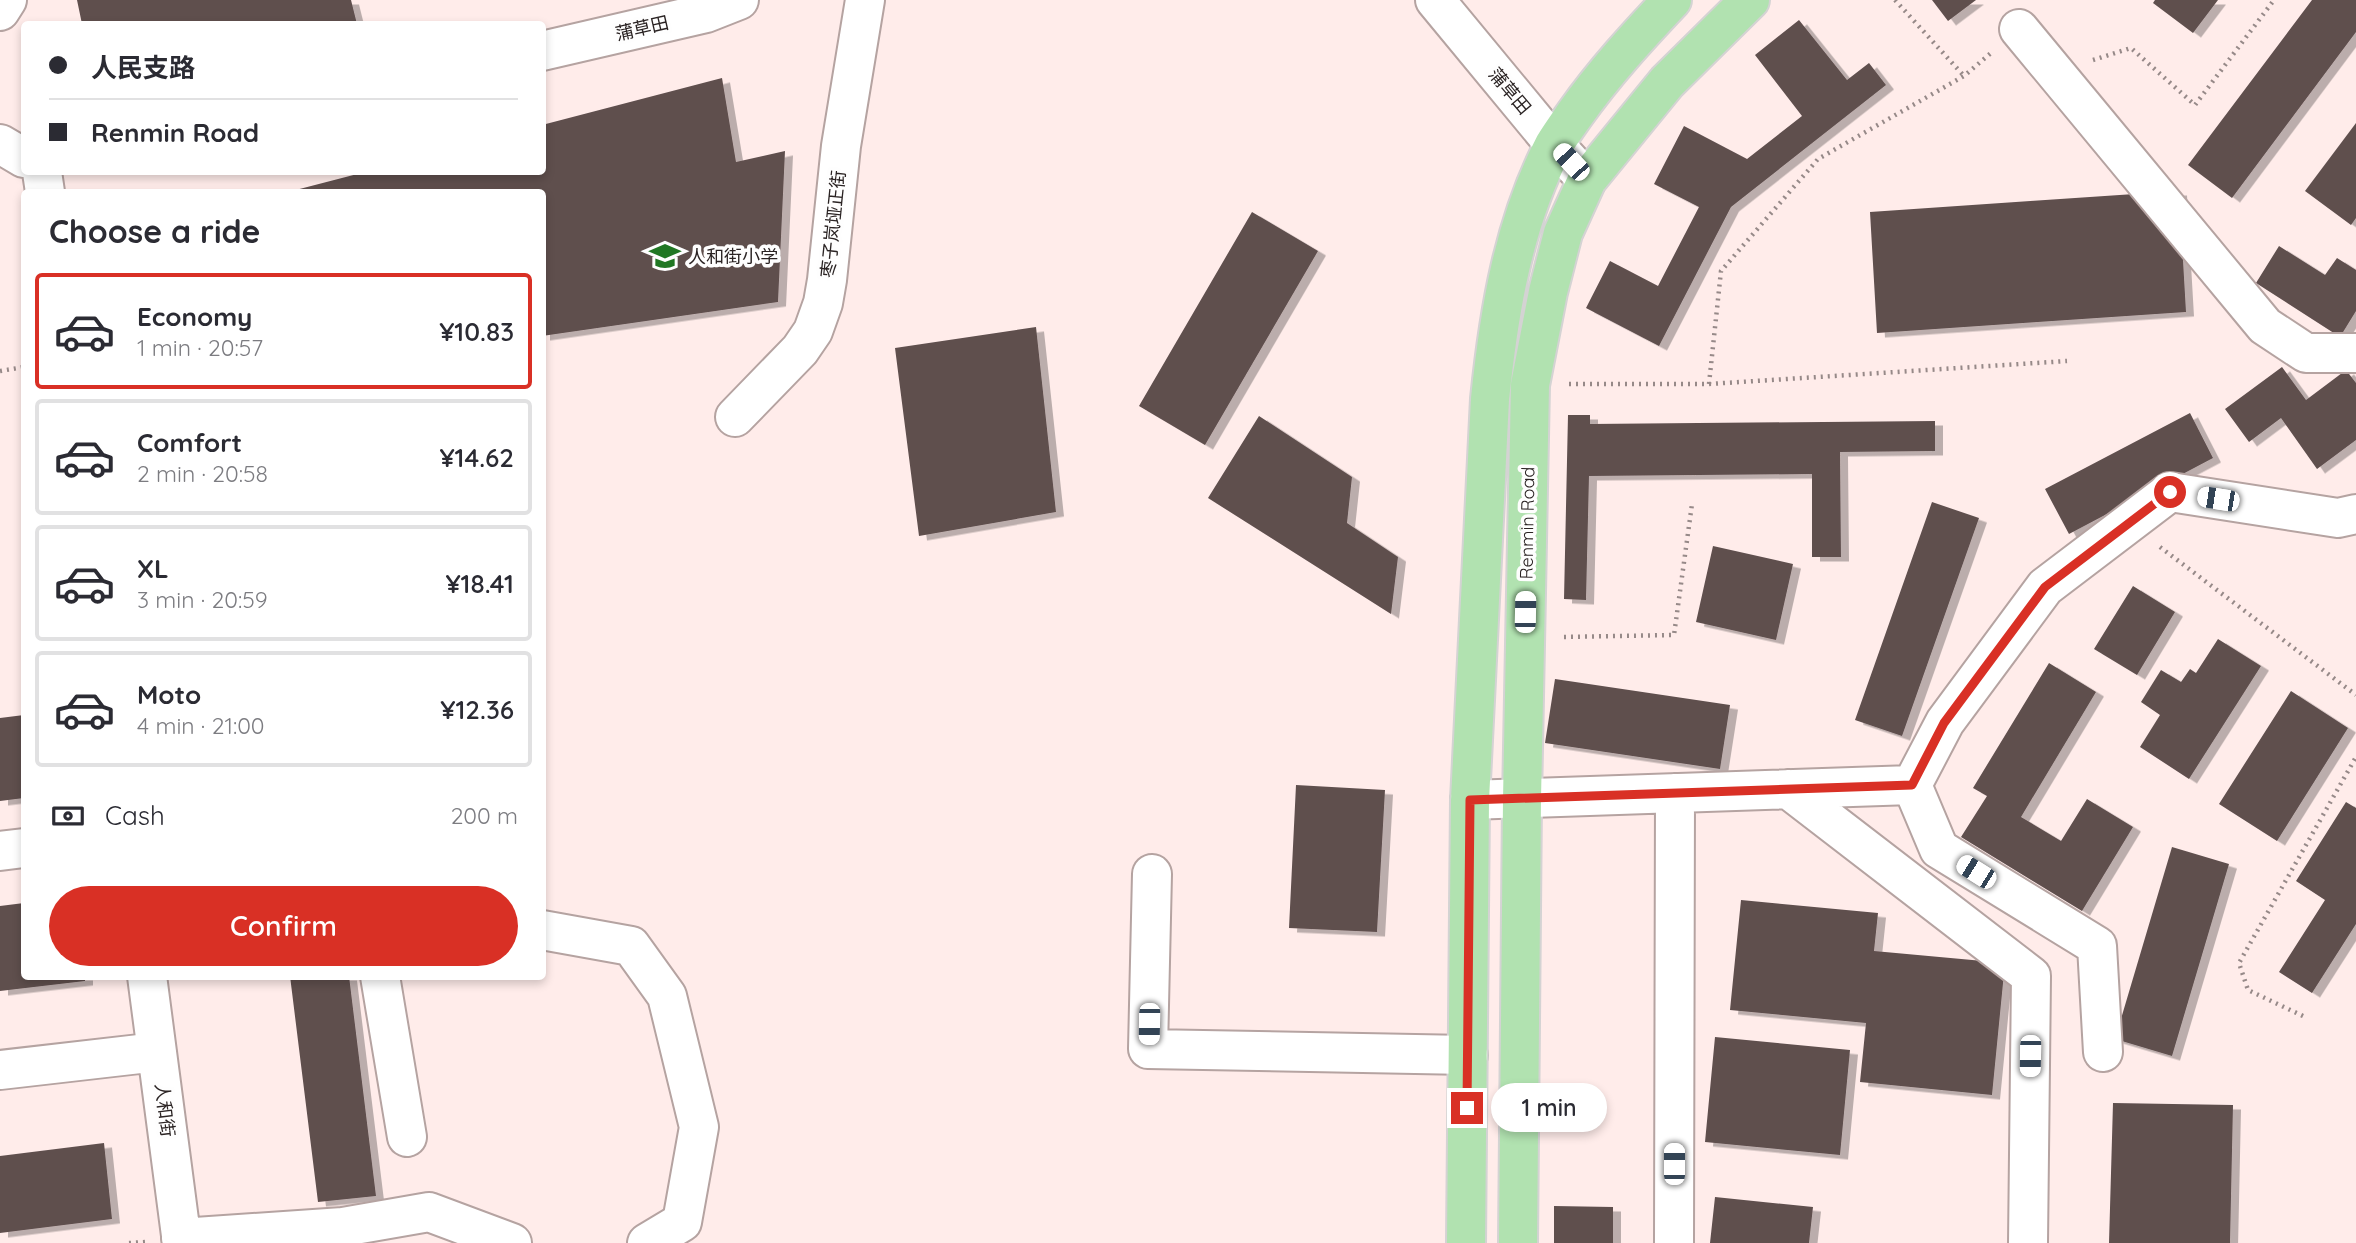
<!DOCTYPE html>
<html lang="en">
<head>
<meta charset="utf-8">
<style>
  :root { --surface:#fff; --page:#f7f7f7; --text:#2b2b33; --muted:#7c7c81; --line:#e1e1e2; --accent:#d93025 }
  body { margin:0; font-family:Quicksand,"Noto Sans SC",sans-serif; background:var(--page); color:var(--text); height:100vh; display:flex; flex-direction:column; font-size:26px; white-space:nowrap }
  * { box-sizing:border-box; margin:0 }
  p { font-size:23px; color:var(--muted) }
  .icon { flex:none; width:38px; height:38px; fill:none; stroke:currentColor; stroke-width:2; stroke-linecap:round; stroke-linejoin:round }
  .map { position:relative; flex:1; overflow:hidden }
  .drawer { position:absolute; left:21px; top:189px; width:525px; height:791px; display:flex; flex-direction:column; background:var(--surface); border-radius:7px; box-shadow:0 4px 10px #0003 }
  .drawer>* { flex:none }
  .hud { position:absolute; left:21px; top:21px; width:525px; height:154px; border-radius:7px; box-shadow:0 4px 10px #0003; display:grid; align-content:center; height:154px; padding:0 28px; background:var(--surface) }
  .end { position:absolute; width:32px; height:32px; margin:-16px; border:9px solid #d93025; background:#fff; box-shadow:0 0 0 4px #fff }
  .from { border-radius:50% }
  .bubble { position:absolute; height:49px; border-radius:24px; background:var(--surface); box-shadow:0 4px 10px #0003; font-size:23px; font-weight:600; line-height:49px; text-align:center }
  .car { position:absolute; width:21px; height:42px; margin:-21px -10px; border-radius:9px; box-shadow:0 0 5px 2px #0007; background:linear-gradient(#fff 24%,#345 0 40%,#fff 0 76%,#345 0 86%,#fff 0) }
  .hud b { display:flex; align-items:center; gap:24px; height:66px; font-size:26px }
  .hud b+b { border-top:2px solid var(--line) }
  .hud i { width:18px; height:18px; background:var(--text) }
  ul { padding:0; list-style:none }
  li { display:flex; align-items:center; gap:21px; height:116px; margin:0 14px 10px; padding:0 14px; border:4px solid var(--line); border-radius:7px }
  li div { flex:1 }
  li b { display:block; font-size:26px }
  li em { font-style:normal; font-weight:600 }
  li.current { border-color:var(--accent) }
  li>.icon { width:63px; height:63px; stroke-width:1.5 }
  h2 { padding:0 28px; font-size:32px; line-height:84px }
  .pay { display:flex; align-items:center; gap:18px; height:77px; padding:0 28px; font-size:26px }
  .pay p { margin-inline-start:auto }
  .cta { display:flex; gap:14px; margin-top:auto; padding:14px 28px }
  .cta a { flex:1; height:80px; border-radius:42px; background:var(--accent); color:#fff; font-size:28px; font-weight:600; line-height:80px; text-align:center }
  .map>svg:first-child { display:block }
</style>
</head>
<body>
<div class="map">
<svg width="2356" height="1243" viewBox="0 0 2356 1243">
  <defs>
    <filter id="shadow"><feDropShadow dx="8" dy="4.5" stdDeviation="0" flood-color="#0004"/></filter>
  </defs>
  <rect width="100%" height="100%" fill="#ffecea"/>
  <path fill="#5f4f4e" filter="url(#shadow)" d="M77,0H351L357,24H82Z
    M1932,0H1976L1948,21Z
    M2155,0H2218L2193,33L2153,3Z
    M2312,0H2356V32L2232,198L2188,165Z
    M1799,20L1847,80L1869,63L1886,85L1731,207L1659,346L1586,308L1610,261L1658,286L1699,207L1654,184L1684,126L1747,159L1802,116L1755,55Z
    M722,78L736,162L785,151L778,302L542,336V192H288L365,172H542V125Z
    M2356,123V218L2351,225L2305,191Z
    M2179,191L2186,312L1877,333L1870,212Z
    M1252,212L1318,251L1205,445L1139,406Z
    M2279,246L2325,275L2337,258L2356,270V311L2340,337L2256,283Z
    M1036,327L1056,512L919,536L895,348Z
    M2282,367L2306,400L2346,370L2356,383V440L2317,469L2281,418L2249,442L2225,409Z
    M2190,413L2213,458L2069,534L2045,489Z
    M1568,415H1590V424L1935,421V451L1840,452L1841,557H1812V474L1589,476L1586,600L1564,599Z
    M1259,416L1352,477L1347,523L1398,557L1391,614L1208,498Z
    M1932,502L1979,518L1902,736L1855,720Z
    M1713,546L1793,564L1776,640L1696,622Z
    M2133,586L2175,612L2137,675L2094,649Z
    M2218,639L2261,666L2189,779L2140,747L2160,715L2141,702L2161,670L2181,682L2190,669L2196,673Z
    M2049,663L2096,692L2021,817L2061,841L2087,799L2133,827L2082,911L1961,837L1987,796L1973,788Z
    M1555,679L1730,705L1720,769L1545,743Z
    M2291,691L2348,728L2277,841L2219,804Z
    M24,715V798L0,801V718Z
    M1296,785L1385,790L1377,932L1289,928Z
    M2346,802L2356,808V924L2312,993L2279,972L2325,900L2296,881Z
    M2172,847L2229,864L2172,1056L2115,1039Z
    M1741,900L1878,913L1874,951L2005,963L1992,1095L1860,1082L1866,1023L1730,1010Z
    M24,903V976H85V981L0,991V906Z
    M290,976H349L376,1196L318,1202Z
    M1715,1037L1850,1050L1840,1155L1705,1142Z
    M2113,1103L2233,1105L2230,1243H2109Z
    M104,1143L112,1219L0,1233V1156Z
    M1715,1197L1813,1207L1809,1243H1710Z
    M1554,1206L1613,1207V1243H1554Z"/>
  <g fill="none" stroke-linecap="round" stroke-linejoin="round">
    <g stroke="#b5a3a1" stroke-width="42">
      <path id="minor" d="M1435,0L1554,144L1587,180
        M0,11L7,0
        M2019,29L2265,326L2306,353H2356
        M542,51L706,13L739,0
        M0,144L24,158
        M42,172L45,192
        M735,417L800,350L813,331L823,303L827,280L841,146L865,0
        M1912,785L1939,849L2097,946L2103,1052
        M1788,789L2031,976L2028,1243
        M1470,800L1912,785L1945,722L2045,587L2170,492L2338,518L2356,514
        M0,851L24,848
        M1152,874L1148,1049L1468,1055
        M542,930L631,946L667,996L699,1127L682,1222L647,1243
        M147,976L182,1243
        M380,976L407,1137
        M0,1070L157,1052
        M181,1238L343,1227L429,1212L512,1243
        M1674,1243L1675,793"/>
    </g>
    <g stroke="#d4d3d3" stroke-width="42">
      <path id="major" d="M1466,1243L1470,800L1490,399C1499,312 1513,224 1554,145C1560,135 1568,124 1575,114C1604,73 1638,36 1672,0
        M1518,1243L1522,800L1530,385L1548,292L1563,233L1587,180L1667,82L1750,0"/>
    </g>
    <path stroke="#968988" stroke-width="4.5" stroke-dasharray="2 5" stroke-linecap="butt" d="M1895,0L1964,76
      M2093,60L2131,48L2195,105L2274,0
      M0,371L24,367
      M1569,384H1709L2067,361
      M1709,384L1721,271L1818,159L1964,76L1991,53
      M2160,547L2356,695
      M1564,637L1674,635L1692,504
      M2303,1016L2248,990L2239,963L2356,757
      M129,1243L145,1242"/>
    <use href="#minor" stroke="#fff" stroke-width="38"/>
    <use href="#major" stroke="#b1e2b0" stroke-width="38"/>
  </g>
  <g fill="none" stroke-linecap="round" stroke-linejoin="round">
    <path stroke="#d93025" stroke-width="9" d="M1467,1108L1470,800L1912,785L1944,723L2045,587L2170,492"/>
  </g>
  <defs>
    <g id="school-bare" transform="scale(2.415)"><path d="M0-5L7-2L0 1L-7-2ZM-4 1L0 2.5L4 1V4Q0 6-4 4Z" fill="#207723" stroke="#fefefe" stroke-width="2.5" paint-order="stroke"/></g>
  </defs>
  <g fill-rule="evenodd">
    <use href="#school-bare" x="665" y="256"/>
  </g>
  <g text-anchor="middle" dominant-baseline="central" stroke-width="7" stroke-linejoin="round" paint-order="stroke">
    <g font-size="18" fill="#2a2323" stroke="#fefefe">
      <text transform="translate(642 28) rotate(-13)">蒲草田</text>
      <text transform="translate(1510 91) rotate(50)">蒲草田</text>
      <text transform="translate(833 224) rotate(-84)">枣子岚垭正街</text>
      <text transform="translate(1527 523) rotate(-89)">Renmin Road</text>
      <text transform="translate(165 1110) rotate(83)">人和街</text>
    </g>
    <g font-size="18" fill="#2a2323" stroke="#fefefe" text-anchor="start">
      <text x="688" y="256">人和街小学</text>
    </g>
  </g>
</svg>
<i class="end from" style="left:2170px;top:492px"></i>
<i class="end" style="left:1467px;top:1108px"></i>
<div class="bubble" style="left:1491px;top:1083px;width:116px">1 min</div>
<i class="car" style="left:1571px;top:162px;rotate:317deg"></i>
<i class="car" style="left:2218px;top:499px;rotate:279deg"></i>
<i class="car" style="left:1525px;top:612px;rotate:1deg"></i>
<i class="car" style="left:1976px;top:872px;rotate:302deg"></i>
<i class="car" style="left:1149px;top:1024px;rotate:181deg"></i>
<i class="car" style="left:2030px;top:1056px;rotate:181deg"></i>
<i class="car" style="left:1674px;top:1164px;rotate:0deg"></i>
<div class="hud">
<b><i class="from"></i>人民支路</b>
<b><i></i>Renmin Road</b>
</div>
<section class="drawer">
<h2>Choose a ride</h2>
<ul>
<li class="current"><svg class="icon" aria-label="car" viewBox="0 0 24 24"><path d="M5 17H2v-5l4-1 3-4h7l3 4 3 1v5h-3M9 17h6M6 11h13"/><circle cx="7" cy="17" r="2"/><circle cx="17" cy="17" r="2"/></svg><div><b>Economy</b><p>1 min · 20:57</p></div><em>¥10.83</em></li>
<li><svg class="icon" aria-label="car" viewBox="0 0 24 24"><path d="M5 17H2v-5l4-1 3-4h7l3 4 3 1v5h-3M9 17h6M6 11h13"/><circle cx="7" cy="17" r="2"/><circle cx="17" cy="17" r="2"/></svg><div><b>Comfort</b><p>2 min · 20:58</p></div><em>¥14.62</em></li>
<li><svg class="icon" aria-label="car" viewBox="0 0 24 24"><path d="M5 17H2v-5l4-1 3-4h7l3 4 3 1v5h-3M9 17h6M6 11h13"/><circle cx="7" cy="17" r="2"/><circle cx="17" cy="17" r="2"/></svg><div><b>XL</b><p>3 min · 20:59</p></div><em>¥18.41</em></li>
<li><svg class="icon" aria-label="car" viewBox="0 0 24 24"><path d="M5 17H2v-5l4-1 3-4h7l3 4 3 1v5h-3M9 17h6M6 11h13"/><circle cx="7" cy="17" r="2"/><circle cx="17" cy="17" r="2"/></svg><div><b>Moto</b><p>4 min · 21:00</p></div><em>¥12.36</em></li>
</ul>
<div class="pay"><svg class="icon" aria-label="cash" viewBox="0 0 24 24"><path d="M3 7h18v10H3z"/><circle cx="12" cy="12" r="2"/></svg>Cash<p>200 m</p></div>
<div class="cta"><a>Confirm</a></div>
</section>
</div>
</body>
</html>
